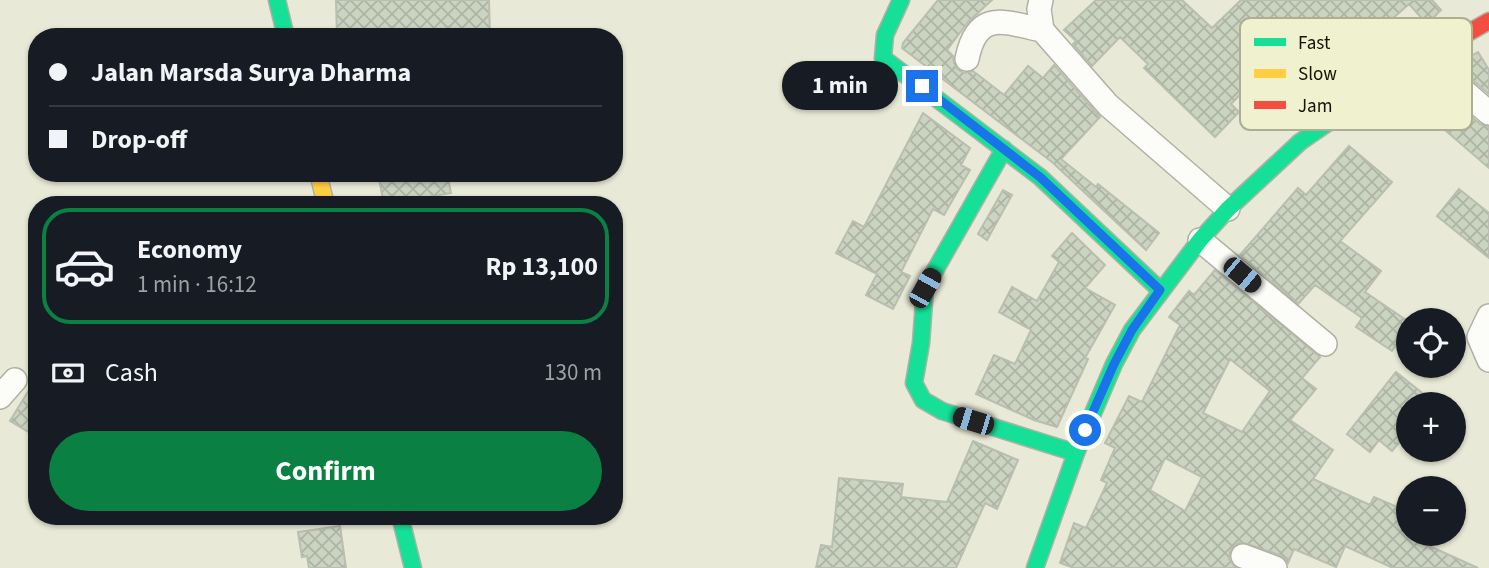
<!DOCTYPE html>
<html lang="en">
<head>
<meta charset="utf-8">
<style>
  :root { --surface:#171b24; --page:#242831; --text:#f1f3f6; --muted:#9ea1a6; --line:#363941; --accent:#0b8043 }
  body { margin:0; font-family:"Source Sans 3",sans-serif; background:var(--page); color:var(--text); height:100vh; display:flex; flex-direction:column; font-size:26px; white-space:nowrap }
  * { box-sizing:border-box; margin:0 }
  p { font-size:23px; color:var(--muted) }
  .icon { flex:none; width:38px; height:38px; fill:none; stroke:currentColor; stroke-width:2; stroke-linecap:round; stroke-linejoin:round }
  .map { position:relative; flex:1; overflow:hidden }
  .drawer { position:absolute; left:28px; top:196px; width:595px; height:329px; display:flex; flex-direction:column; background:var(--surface); border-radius:28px; box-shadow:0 2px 5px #0004 }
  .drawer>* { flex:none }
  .guide { position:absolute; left:28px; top:28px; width:595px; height:154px; border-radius:28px; box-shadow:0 2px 5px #0004; display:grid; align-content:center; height:154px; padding:0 21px; background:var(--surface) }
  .buttons { position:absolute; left:1396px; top:308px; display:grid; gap:14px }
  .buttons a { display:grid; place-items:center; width:70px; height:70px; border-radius:50%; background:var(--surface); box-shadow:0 2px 5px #0004; font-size:35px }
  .end { position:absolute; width:32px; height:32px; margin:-16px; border:9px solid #1a73e8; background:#fff; box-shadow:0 0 0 4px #fff }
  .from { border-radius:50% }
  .bubble { position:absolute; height:49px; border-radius:24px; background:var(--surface); box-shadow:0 2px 5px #0004; font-size:23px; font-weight:700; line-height:49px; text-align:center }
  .car { position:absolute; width:21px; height:42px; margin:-21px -10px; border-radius:9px; box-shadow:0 0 5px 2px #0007; background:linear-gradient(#222 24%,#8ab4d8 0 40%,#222 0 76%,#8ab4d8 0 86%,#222 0) }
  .guide b { display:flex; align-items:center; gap:24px; height:66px; font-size:26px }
  .guide b+b { border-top:2px solid var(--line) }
  .guide i { width:18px; height:18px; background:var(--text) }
  ul { padding:12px 0 0; list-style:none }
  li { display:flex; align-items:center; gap:21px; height:116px; margin:0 14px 10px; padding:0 7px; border:4px solid transparent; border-radius:28px }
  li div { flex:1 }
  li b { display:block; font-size:26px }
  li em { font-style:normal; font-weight:700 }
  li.selected { border-color:var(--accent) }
  li>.icon { width:63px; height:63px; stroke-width:1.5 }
  .pay { display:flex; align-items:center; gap:18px; height:77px; padding:0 21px; font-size:26px }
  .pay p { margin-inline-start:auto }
  .cta { display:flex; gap:14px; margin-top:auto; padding:14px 21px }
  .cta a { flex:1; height:80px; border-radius:42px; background:var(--accent); color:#fff; font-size:28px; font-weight:700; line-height:80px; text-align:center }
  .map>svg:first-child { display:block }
</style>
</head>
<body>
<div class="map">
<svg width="1489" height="568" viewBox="0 0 1489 568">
  <defs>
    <pattern id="building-cross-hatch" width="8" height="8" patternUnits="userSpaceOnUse" patternTransform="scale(1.75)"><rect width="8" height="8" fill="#cbd3c1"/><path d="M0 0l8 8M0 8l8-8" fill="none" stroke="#adb4a4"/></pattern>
  </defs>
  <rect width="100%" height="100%" fill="#e8e9d6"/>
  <path fill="url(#building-cross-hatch)" stroke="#b9beb0" stroke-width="2" fill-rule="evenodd" d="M336,0H489L490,37H337Z
    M938,0H992L968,22L947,50L953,56L954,63L957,69L964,73L973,71L1004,95L1028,66L1043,78L1054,65L1100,117L1061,159L1096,187L1098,184L1159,233L1146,250L1052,162L902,48L903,43Z
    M1096,0H1182L1212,28L1241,0H1432L1441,10L1427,24L1409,4L1365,43L1371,50L1321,96L1320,94L1296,116L1258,76L1231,104L1239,112L1215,137L1144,68L1148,64L1120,37L1092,66L1073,44L1076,41L1064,30Z
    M1478,52L1489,70V94L1455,65Z
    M1457,104L1480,124L1489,127V168L1439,125Z
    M923,113L970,148L961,165L970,170L944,215L933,209L901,272L910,276L893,309L866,295L877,274L836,253L853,221L864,227Z
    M1349,146L1392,182L1340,241L1381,271L1365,292L1409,322V327L1392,351L1356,327L1362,318L1315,285L1298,304L1240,255L1298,188L1306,195Z
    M378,173H447L451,193L384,205Z
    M1459,189L1489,213V258L1437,216Z
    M1003,190L1012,195L987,240L978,234Z
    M1072,233L1105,265L1085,288L1115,305L1085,358L1088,359L1057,427L1034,420L976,394L994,355L1015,364L1031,330L999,312L1012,287L1037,301L1059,262L1052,256Z
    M1215,270L1320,357L1302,378L1316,389L1290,420L1333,450L1313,479L1370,505L1374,497L1409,512V534H1419L1416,540L1478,568H1393L1345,546L1336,567L1294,549L1288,563L1280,555L1241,542L1234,546L1230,552L1229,559L1236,568H1074L1060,563L1074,523L1086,528L1107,483L1101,480L1115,448L1105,443L1129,396L1142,402L1180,325L1169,317L1189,291L1194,295ZM1230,359L1270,391L1242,432L1203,413ZM1165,458L1202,477L1185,511L1150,490Z
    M1396,372L1436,404H1409V431L1392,451L1379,440L1370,452L1347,434Z
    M37,377V437L10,421Z
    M973,441L1018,460L997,509L985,503L956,568H816L821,545L832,547L839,478L903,484L901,497L947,502Z
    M340,526L346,568H309L307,556L302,557L298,532Z"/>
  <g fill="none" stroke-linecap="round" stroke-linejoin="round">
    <g stroke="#b1b1a3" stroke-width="26">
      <path id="street" d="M1041,0L1039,9L1042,30L1108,105L1228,209
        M1425,57L1489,113
        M967,59C977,9 1004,22 1042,30
        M1200,240L1325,344
        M1489,316L1479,337L1489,360
        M0,397L15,380
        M1243,556L1275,568"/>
    </g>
    <g stroke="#b1b1a3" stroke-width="19">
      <path id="fast" d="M277,0L286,37
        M901,0L885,35L883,58L1040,177L1160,290
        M1004,149L925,288L921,343L914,383L923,400L942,411L1076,453
        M400,516L413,568
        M1035,568L1076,453L1114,364L1132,330L1200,240L1228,209L1300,142L1392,79"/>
    </g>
    <g stroke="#b1b1a3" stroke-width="19">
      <path id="slow" d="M318,173L326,205"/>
    </g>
    <g stroke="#b1b1a3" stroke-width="19">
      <path id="jam" d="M1392,79L1425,57L1489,21"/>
    </g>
    <use href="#street" stroke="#fcfcf9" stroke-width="23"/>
    <use href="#fast" stroke="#16e098" stroke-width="16"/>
    <use href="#slow" stroke="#ffcf43" stroke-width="16"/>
    <use href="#jam" stroke="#f24e42" stroke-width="16"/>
  </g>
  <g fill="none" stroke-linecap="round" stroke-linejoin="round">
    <path stroke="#1a73e8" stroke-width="9" d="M922,86L1040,177L1160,290L1132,330L1114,364L1085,430"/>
  </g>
  <rect x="1240" y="18" width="232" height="112" rx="10" fill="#f0f1ce" stroke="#aeae92" stroke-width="2"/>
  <rect x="1254" y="38" width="32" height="8" fill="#16e098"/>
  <rect x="1254" y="69" width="32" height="9" fill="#ffcf43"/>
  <rect x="1254" y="101" width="32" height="8" fill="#f24e42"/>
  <g font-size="19" fill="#131307">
    <text x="1298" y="49">Fast</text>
    <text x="1298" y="80">Slow</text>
    <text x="1298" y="112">Jam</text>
  </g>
</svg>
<div class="buttons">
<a><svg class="icon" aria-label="locate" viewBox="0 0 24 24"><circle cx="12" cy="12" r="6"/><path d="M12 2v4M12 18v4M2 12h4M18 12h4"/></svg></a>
<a>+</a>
<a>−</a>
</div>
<i class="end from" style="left:1085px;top:430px"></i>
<i class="end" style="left:922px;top:86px"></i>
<div class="bubble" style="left:782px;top:61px;width:116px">1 min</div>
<i class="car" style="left:1242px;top:275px;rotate:130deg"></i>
<i class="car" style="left:925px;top:288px;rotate:29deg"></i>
<i class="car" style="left:973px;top:421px;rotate:287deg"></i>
<div class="guide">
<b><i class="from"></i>Jalan Marsda Surya Dharma</b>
<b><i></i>Drop-off</b>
</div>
<section class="drawer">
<ul>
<li class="selected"><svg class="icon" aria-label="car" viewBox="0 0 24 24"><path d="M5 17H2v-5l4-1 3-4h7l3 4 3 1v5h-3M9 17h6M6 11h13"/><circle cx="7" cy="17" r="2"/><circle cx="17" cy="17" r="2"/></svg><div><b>Economy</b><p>1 min · 16:12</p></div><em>Rp 13,100</em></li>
</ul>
<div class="pay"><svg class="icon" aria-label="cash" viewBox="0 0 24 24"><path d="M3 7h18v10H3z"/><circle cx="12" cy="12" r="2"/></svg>Cash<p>130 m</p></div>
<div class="cta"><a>Confirm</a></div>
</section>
</div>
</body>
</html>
